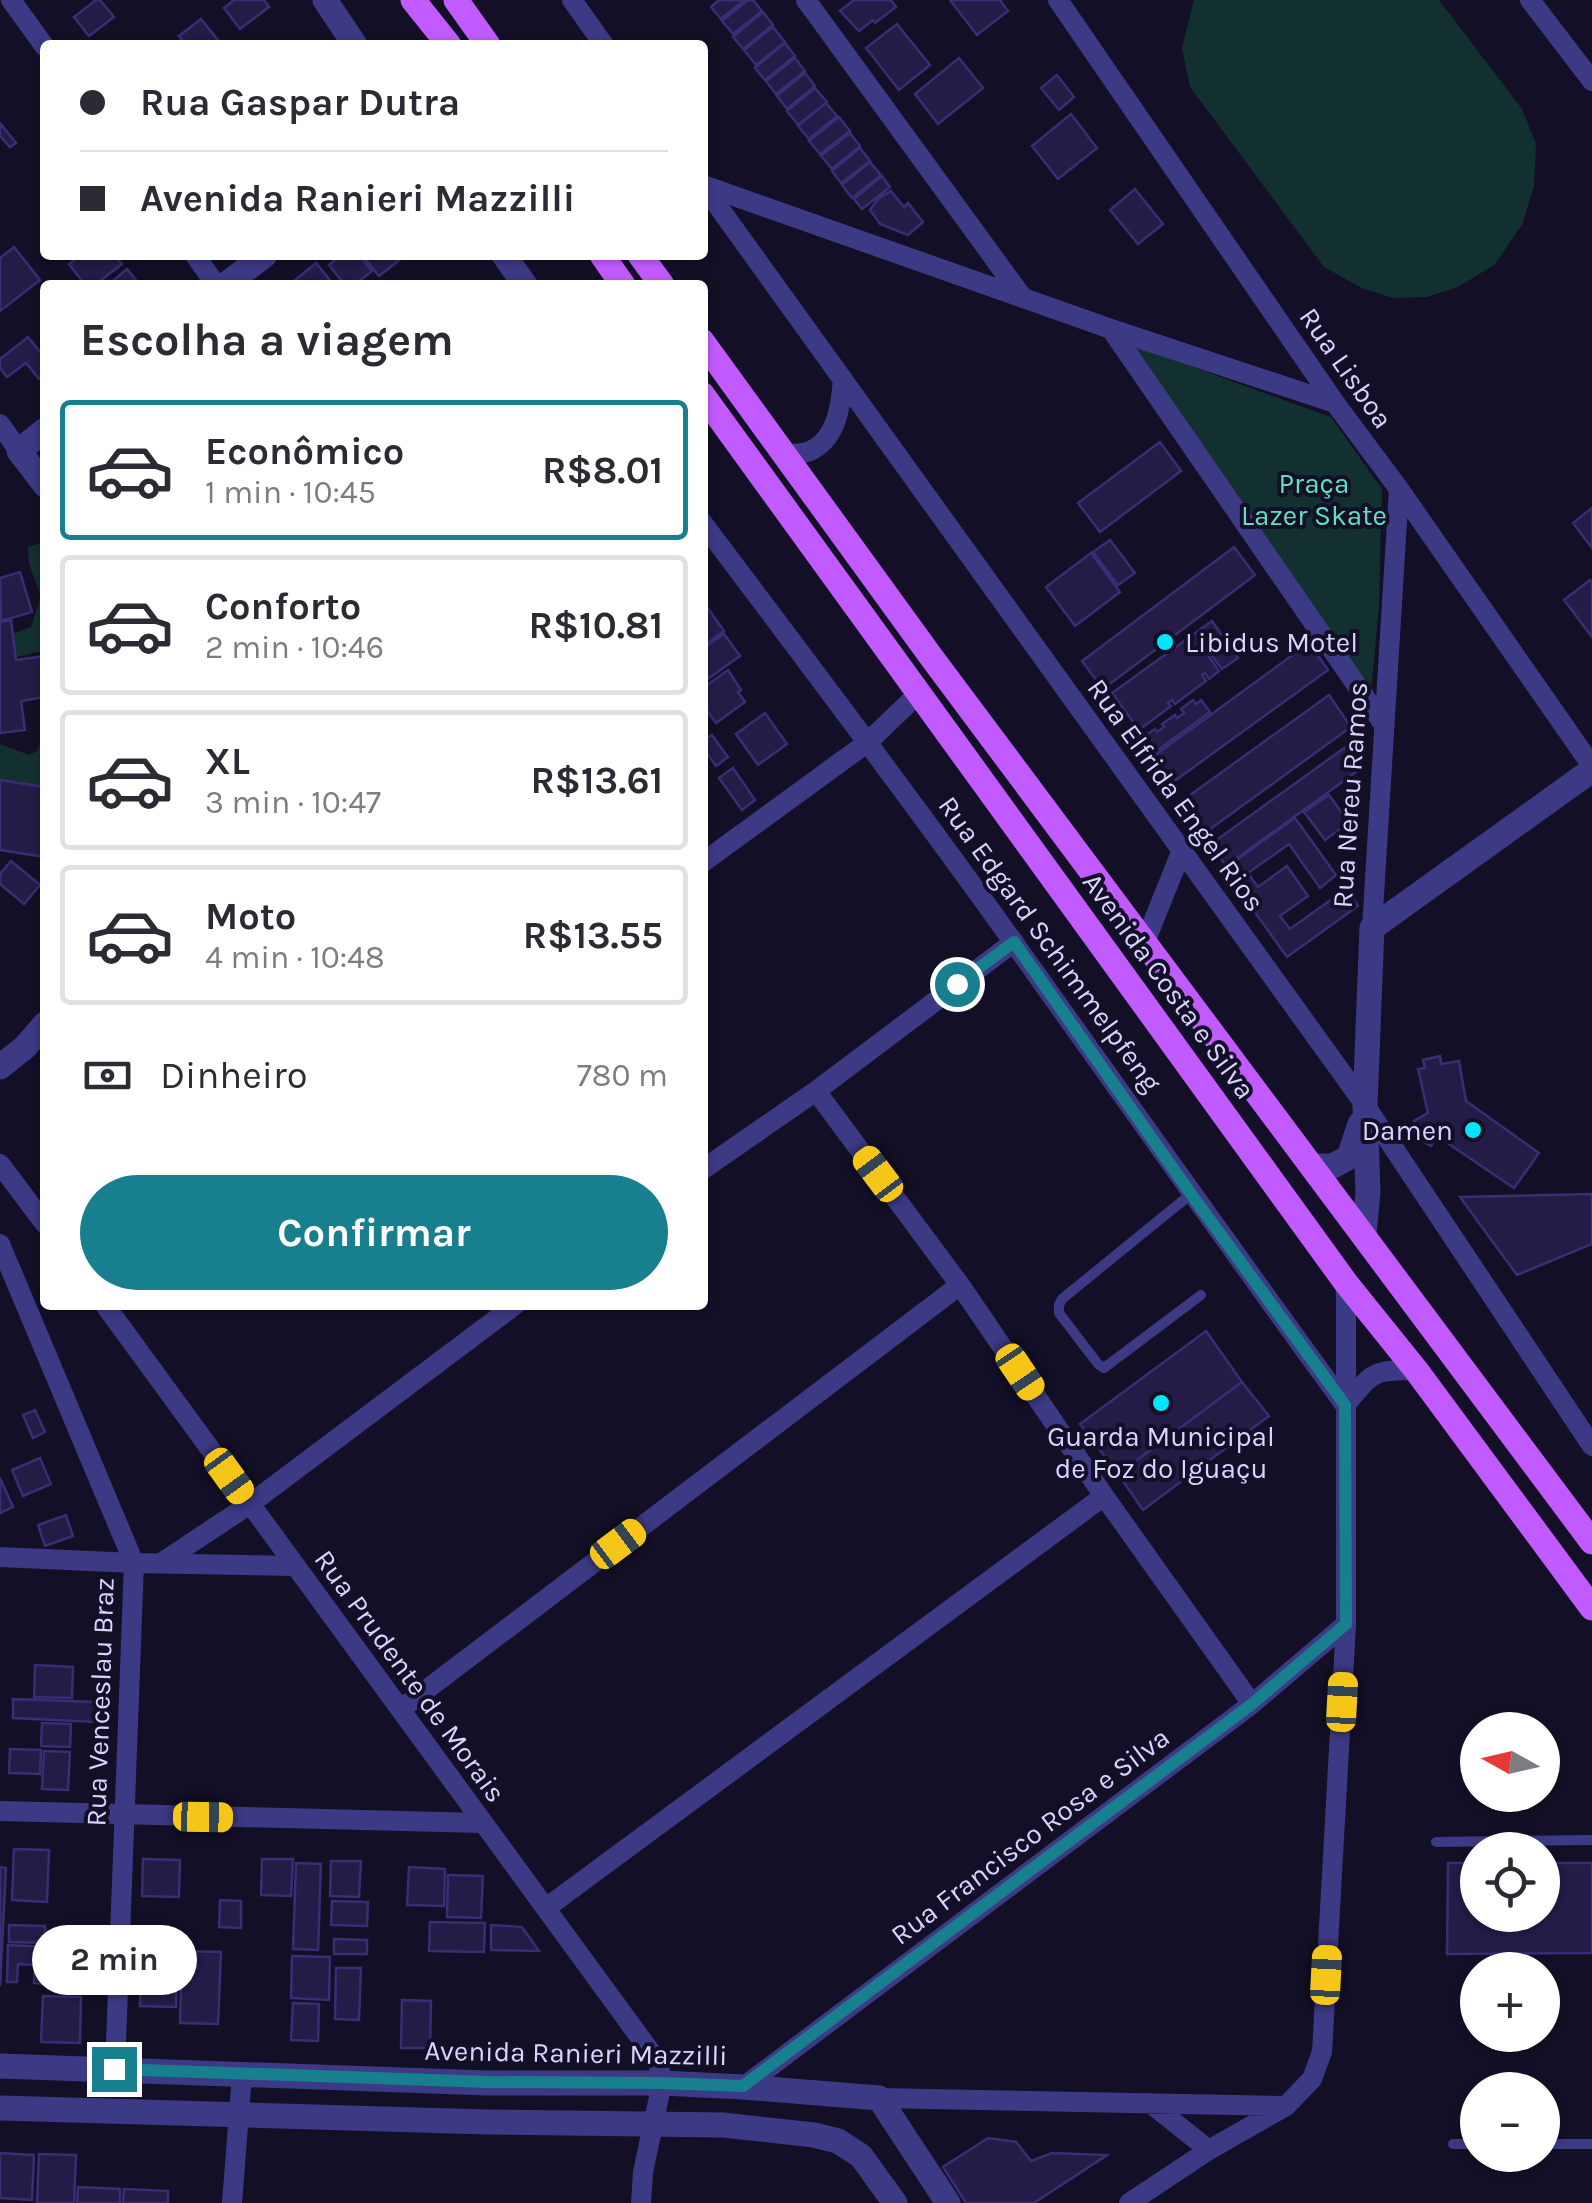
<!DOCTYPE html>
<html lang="pt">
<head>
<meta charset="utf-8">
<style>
  :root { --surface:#fff; --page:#f2f2f3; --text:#2b2b33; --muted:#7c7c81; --line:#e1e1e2; --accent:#187f8f }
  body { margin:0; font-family:Karla,sans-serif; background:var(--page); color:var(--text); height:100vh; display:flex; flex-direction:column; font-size:38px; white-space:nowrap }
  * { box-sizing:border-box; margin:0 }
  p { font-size:32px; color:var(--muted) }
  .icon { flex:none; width:55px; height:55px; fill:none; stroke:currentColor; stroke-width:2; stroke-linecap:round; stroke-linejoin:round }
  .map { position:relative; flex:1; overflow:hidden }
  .side { position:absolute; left:40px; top:280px; width:668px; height:1030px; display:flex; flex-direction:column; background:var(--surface); border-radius:10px; box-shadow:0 2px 8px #0004 }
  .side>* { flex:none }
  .hud { position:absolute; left:40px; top:40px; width:668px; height:220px; border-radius:10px; box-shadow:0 2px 8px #0004; display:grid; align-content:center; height:220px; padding:0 40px; background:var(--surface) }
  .needle { width:65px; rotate:278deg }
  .tools { position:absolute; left:1460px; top:1712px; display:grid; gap:20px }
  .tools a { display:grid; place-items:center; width:100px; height:100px; border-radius:50%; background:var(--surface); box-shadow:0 2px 8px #0004; font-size:50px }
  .end { position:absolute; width:45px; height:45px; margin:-22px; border:12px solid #187f8f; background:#fff; box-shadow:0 0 0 5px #fff }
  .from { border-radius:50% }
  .bubble { position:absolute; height:70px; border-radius:35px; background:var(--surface); box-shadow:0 2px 8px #0004; font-size:32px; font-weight:700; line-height:70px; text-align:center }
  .car { position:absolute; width:30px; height:60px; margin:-30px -15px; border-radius:12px; box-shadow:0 0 8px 2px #0007; background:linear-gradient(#f5c518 24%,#345 0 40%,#f5c518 0 76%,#345 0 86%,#f5c518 0) }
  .hud b { display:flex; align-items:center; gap:35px; height:95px; font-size:38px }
  .hud b+b { border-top:2px solid var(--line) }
  .hud i { width:25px; height:25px; background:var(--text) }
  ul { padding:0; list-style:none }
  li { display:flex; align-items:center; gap:30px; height:140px; margin:0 20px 15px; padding:0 20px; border:5px solid var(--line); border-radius:10px }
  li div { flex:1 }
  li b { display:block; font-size:38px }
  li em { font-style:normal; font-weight:700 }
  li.current { border-color:var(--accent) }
  li>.icon { width:90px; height:90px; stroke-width:1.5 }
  h2 { padding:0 40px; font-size:45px; line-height:120px }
  .pay { display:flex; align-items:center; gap:25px; height:110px; padding:0 40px; font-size:38px }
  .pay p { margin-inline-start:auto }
  .action { display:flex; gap:20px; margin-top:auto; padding:20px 40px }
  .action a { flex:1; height:115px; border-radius:60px; background:var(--accent); color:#fff; font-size:40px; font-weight:700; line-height:115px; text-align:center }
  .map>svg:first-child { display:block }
</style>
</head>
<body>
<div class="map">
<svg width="1592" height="2203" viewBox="0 0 1592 2203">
  <rect width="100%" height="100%" fill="#130f26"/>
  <path fill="#12302f" d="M1194,0H1439L1522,109L1536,144L1534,186L1522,225L1494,265L1458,287L1427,297L1393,298L1362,288L1324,267L1190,87L1182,48Z
    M1135,346L1331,417L1382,489L1379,606L1371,693Z
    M43,542H45V654L37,652L0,661V630L16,633L31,627L41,596L29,564L28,547Z
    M45,729V785L0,786V744L29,755L37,751Z"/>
  <path fill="#241b47" stroke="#3b2d73" stroke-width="2.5" d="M96,0H100L114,17L89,36L74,17Z
    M234,0H264L269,7L240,29L224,8Z
    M719,0H744L721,19L711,7Z
    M748,0H753L762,11L733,34L722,21Z
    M854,0H891L896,7L875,23L873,20L859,31L840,11Z
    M950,0H1000L1008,11L977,35Z
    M763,12L773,25L743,49L733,37Z
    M201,19L222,45H186L179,36Z
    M897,24L930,65L899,90L866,48Z
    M773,27L785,42L756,65L744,50Z
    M785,43L795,56L765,80L755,68Z
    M795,58L805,71L776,94L766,81Z
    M959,58L983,88L938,124L915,94Z
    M805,73L815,86L787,109L777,96Z
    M1057,75L1074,97L1059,110L1041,88Z
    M815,88L827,102L798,125L787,111Z
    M826,103L837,116L809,139L798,126Z
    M1071,114L1097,148L1058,179L1032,146Z
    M839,117L850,131L820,154L809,141Z
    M0,123L16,143L10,147L0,136Z
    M850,133L860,146L832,169L821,156Z
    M860,148L870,161L841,183L832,171Z
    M870,162L881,175L852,198L842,185Z
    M882,176L890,187L862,209L854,199Z
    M1135,189L1163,224L1138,244L1110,210Z
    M891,191L904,207L908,203L923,222L908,235L880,224L870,210L878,199Z
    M14,247L40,280L0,311V258Z
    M81,255H114L122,264L95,285H85L69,264Z
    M341,255H359L372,271L354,285H345L329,265Z
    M362,255H406L379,276Z
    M316,263L334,285H289Z
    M127,269L140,285H108Z
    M28,337L45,358V374L39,379L26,363L7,377L0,368V359Z
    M1160,442L1181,471L1100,532L1078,503Z
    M1592,508V548L1573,523Z
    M1110,540L1135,573L1118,585L1093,552Z
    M1234,547L1255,575L1103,689L1082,661Z
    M1091,553L1120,592L1075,626L1046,587Z
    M20,572L32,612L1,621L0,578Z
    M1590,580L1592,582V637L1564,600Z
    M702,600L724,631L702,647Z
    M11,620L16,660L45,656V697L21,701L25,730L0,733V622Z
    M1212,621L1238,658L1222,669L1206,648L1204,650L1219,671L1209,679L1205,673L1202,675L1206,681L1175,704L1172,700L1168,703L1171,706L1139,730L1112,693Z
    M724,634L740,656L702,683V649Z
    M1309,643L1328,670L1169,785L1150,759Z
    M728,670L741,690L738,692L745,702L716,723L702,704V689Z
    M1329,695L1351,727L1195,840L1172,808Z
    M1193,700L1196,704L1201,700L1210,712L1143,761L1135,748L1147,740L1144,736L1155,729L1157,732L1164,727L1162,724L1175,715L1177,718L1184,713L1181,709Z
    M765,713L787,744L758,765L736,734Z
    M712,735L728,757L716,766L702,746V741Z
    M1347,746L1363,767L1226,866L1211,844Z
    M733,768L755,800L742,810L719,778Z
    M0,780L45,787V857L0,850Z
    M1329,795L1349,823L1325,840L1304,812Z
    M1295,818L1336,875L1320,888L1289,844L1248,873L1258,887L1287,866L1308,896L1280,916L1290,929L1346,889L1358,906L1287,957L1224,869Z
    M11,861L40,885L24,904L0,884V874Z
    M1440,1056L1441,1064L1459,1061L1466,1101L1539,1153L1514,1188L1437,1136L1431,1146L1417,1138L1414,1121L1428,1113L1418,1069L1425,1068L1423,1060Z
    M1592,1194V1244L1517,1275L1460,1197Z
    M1206,1331L1242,1382L1118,1474L1080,1424Z
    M1242,1382L1269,1416L1143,1510L1118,1474Z
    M35,1410L45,1432L33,1438L23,1415Z
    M40,1458L51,1484L23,1496L12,1470Z
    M0,1478L13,1507L0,1513Z
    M66,1515L73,1536L45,1546L38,1525Z
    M35,1665L73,1667L72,1698L34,1697Z
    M13,1699L96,1702L95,1722L13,1718Z
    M42,1723L71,1724L70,1747L41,1746Z
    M10,1749L41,1750L40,1774L9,1773Z
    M44,1751L70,1752L68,1790L42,1789Z
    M14,1849L49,1850L47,1902L12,1900Z
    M143,1859L180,1860L179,1897L142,1896Z
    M262,1859H293L291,1896L261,1895Z
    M331,1861H361L359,1897L330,1896Z
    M296,1863L321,1864L318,1950L293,1949Z
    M1448,1863H1478V1915H1542V1863H1592V1953L1447,1954Z
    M0,1867L6,1868L0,1986Z
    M409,1867L445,1869L444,1906L407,1905Z
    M448,1875L483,1876L481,1918L447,1917Z
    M220,1900L241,1901V1928L219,1927Z
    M332,1901L368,1902L367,1926L331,1925Z
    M430,1922L485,1923L484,1952L429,1951Z
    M9,1925L45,1926V1943L9,1942Z
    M491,1925L522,1927L539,1951L491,1950Z
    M334,1939L367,1940V1954H334Z
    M8,1945L46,1947L44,1984L34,1983L35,1965L18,1964L17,1982H7Z
    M182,1951L221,1952L218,2024L180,2023Z
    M292,1956L330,1957L329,2000L291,1998Z
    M141,1965L177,1966L176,2007L140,2006Z
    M336,1968H361L359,2020L335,2019Z
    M43,1996L81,1997L80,2043L41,2042Z
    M402,2000L431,2001L430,2048H401Z
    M293,2003L319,2004L318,2041L291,2040Z
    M988,2138L1016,2142L1031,2161L1052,2153L1107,2155L1034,2203H966L943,2167Z
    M0,2153L34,2155L32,2200L0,2198Z
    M39,2154L76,2155L74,2203H37Z
    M78,2187L120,2189V2203H77Z
    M124,2189L168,2191V2203H123Z"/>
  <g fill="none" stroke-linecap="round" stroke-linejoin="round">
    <path stroke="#3d3a85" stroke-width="10" d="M1191,1194L1062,1299L1059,1305V1313L1098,1364L1104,1368L1201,1295
      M1436,1842L1592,1840
      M1453,2144H1478
      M1542,2144H1592"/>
    <path stroke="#3d3a85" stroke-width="20" d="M11,0L45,47
      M572,0L604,45
      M806,0L1023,298
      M1058,0L1335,403L1399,489L1592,766
      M1530,0L1592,81
      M702,184L1365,1105L1592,1446
      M703,185L1111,329L1335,403
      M195,255L216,285
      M1111,329L1384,725
      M0,424L19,451
      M785,454C792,454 803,454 810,451C837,439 841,405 843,379
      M702,522C807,662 913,801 1014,943C1124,1097 1233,1252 1345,1405
      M702,863L868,742L920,692
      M1372,928L1399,489
      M1145,942L1182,850
      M816,1091L960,1285L1104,1496L1252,1704
      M0,1164L45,1224
      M702,1170L816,1091L1014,942
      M0,1244L134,1563L115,2069
      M105,1305L658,2062L662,2083L643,2172L641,2203
      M1345,1405C1374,1372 1371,1370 1416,1370
      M0,1557L134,1563L296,1566
      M161,1563L250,1504L515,1305
      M401,1709L960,1285
      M0,1811L482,1823
      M546,1908L1104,1496
      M743,2087L1252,1704L1346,1624
      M879,2098L1282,2106
      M1150,2103L1209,2150
      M232,2203L242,2075
      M1129,2203L1209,2150L1286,2106L1312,2079L1322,2052L1346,1624V1283"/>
    <path stroke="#3d3a85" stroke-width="25" d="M325,0L355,45
      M504,255L525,285
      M225,285L265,255
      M19,451L45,485
      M19,451L45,430
      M0,1067L25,1047L45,1024
      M1313,1166H1333L1349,1157L1360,1124
      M1364,1234L1368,1193L1365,1105L1372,928L1592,770
      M0,2066L488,2083H662L743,2087L879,2098L948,2203
      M0,2108L487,2122L723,2125L814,2135L838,2141L861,2156L895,2203"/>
    <path stroke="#c25bff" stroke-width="25" d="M413,0L449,45
      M456,0L488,45
      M602,255L623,285
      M640,255L662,285
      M702,341L932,658L1592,1542
      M702,394L1346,1283L1416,1370L1592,1608"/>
  </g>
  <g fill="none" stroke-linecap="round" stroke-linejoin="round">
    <path stroke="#187f8f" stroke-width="12" d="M114,2069L488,2082L662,2083L743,2086L1252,1704L1346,1624L1345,1405L1191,1194L1014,942L957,984"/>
  </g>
  <g fill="#00e5ff" stroke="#130f26" stroke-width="4">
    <circle cx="1165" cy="642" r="10"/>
    <circle cx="1473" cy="1130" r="10"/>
    <circle cx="1161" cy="1403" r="10"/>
  </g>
  <g text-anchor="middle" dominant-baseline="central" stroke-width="8" stroke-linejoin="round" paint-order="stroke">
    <g font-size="28" fill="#d9d4ff" stroke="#130f26">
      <text transform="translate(1346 368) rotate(55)">Rua Lisboa</text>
      <text transform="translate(1176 795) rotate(54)">Rua Elfrida Engel Rios</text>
      <text transform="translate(1350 795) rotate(-86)">Rua Nereu Ramos</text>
      <text transform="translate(1050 944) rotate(54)">Rua Edgard Schimmelpfeng</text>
      <text transform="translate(1169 986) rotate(54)">Avenida Costa e Silva</text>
      <text transform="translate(410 1676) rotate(54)">Rua Prudente de Morais</text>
      <text transform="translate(100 1702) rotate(-88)">Rua Venceslau Braz</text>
      <text transform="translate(1030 1836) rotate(-37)">Rua Francisco Rosa e Silva</text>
      <text transform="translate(576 2053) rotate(1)">Avenida Ranieri Mazzilli</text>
    </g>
    <g font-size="28" fill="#5fe0c0" stroke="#130f26">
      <text x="1314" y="483">Praça<tspan x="1314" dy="32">Lazer Skate</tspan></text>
    </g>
    <g font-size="28" fill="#d9d4ff" stroke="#130f26" text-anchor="start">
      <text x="1185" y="642">Libidus Motel</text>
      <text x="1453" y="1130" text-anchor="end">Damen</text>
      <text x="1161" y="1436" text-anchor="middle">Guarda Municipal<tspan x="1161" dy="32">de Foz do Iguaçu</tspan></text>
    </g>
  </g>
</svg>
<div class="tools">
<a><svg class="needle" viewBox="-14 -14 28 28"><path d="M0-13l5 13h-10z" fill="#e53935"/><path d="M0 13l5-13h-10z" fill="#7c7c81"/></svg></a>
<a><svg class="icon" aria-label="locate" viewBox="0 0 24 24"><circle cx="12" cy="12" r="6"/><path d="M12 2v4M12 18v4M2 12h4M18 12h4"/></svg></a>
<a>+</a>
<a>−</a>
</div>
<i class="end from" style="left:957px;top:984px"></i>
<i class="end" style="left:114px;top:2069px"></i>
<div class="bubble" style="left:32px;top:1925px;width:165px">2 min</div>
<i class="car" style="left:878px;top:1174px;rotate:323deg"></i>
<i class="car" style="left:1020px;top:1372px;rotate:146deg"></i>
<i class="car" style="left:229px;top:1476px;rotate:144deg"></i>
<i class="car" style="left:618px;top:1544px;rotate:53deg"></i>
<i class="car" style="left:1342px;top:1702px;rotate:3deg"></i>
<i class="car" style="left:203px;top:1817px;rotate:91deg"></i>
<i class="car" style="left:1326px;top:1975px;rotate:3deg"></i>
<div class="hud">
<b><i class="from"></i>Rua Gaspar Dutra</b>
<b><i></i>Avenida Ranieri Mazzilli</b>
</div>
<section class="side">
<h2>Escolha a viagem</h2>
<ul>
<li class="current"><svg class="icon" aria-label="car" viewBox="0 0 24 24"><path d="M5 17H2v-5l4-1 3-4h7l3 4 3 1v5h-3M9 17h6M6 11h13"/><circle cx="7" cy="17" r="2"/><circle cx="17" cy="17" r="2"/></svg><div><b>Econômico</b><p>1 min · 10:45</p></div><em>R$8.01</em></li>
<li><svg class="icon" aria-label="car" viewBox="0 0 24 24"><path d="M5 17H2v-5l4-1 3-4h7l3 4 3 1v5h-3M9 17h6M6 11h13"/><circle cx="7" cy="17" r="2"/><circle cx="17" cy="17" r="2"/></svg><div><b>Conforto</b><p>2 min · 10:46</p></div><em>R$10.81</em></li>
<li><svg class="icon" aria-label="car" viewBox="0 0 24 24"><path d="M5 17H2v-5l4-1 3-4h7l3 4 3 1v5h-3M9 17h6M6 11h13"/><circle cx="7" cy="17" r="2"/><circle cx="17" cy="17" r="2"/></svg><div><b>XL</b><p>3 min · 10:47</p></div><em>R$13.61</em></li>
<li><svg class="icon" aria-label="car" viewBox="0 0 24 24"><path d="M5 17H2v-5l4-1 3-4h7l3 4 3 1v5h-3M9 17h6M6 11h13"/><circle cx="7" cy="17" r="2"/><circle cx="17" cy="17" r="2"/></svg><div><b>Moto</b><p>4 min · 10:48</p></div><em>R$13.55</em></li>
</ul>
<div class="pay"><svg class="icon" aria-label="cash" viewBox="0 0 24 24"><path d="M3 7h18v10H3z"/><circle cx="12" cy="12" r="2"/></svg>Dinheiro<p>780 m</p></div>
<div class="action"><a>Confirmar</a></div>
</section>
</div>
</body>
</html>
